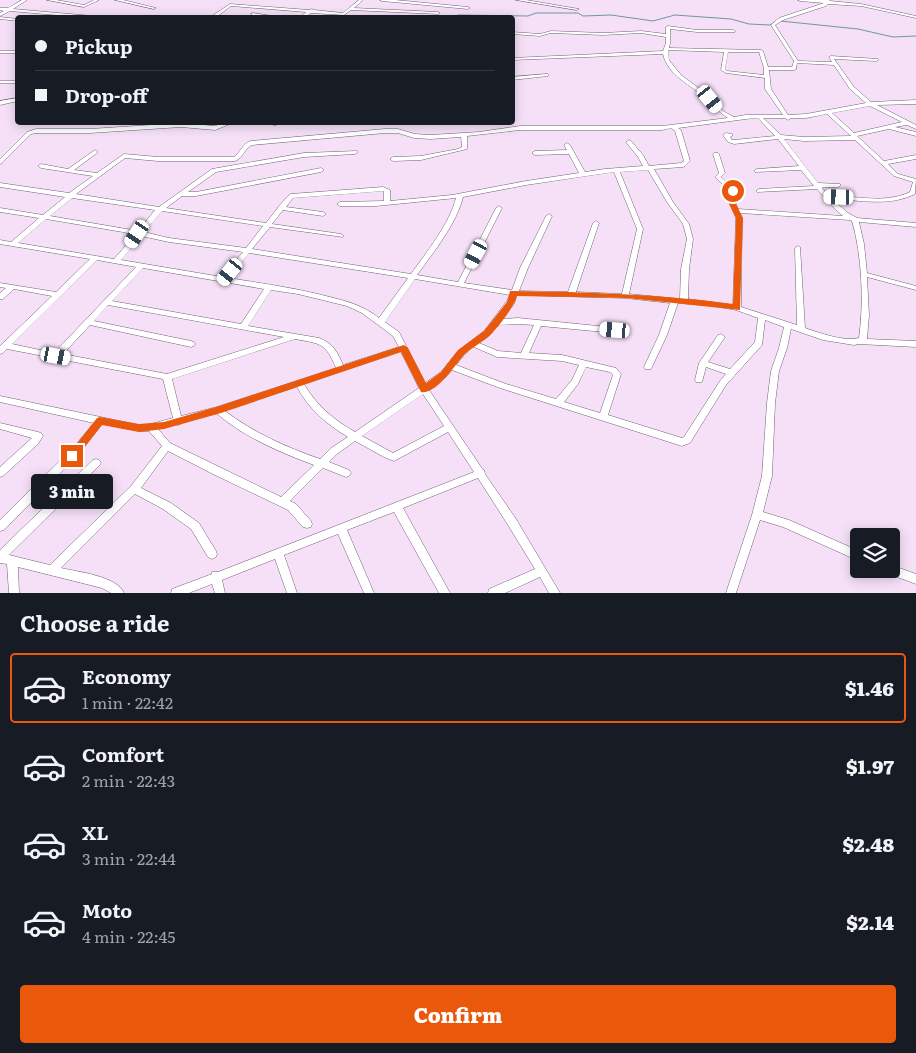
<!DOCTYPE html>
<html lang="en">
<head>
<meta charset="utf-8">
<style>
  :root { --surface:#171b24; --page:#242831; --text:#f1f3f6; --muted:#9ea1a6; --line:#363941; --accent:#ea580c }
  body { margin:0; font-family:Literata,serif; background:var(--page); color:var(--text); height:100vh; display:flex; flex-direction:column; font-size:19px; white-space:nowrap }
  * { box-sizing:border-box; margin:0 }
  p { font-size:16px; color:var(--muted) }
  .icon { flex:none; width:28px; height:28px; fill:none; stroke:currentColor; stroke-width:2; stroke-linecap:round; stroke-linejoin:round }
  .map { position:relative; height:593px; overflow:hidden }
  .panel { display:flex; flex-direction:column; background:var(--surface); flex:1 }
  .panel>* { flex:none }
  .banner { position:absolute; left:15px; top:15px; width:500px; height:110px; border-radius:5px; box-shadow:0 2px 12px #0003; display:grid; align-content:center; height:110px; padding:0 20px; background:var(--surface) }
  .buttons { position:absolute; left:850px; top:528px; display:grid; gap:10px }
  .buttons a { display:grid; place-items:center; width:50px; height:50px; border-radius:5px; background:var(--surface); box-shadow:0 2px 12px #0003; font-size:25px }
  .end { position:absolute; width:22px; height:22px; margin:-11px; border:6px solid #ea580c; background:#fff; box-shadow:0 0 0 2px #fff }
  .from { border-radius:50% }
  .bubble { position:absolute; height:35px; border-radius:5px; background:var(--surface); box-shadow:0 2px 12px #0003; font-size:16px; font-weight:800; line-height:35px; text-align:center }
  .car { position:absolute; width:15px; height:30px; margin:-15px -8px; border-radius:6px; box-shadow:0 0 4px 1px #0007; background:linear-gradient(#fff 24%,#345 0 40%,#fff 0 76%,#345 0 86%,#fff 0) }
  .banner b { display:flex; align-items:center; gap:18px; height:48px; font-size:19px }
  .banner b+b { border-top:1px solid var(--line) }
  .banner i { width:12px; height:12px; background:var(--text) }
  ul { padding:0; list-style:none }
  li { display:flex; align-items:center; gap:15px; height:70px; margin:0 10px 8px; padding:0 10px; border:2px solid transparent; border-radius:5px }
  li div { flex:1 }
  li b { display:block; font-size:19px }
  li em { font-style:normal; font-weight:800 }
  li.current { border-color:var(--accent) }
  li>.icon { width:45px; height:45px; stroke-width:1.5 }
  h2 { padding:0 20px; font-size:22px; line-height:60px }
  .button { display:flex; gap:10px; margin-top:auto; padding:10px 20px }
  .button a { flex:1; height:58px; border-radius:5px; background:var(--accent); color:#fff; font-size:20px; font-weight:800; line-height:58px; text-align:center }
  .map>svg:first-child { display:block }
</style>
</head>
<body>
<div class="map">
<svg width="916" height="593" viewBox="0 0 916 593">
  <rect width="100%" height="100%" fill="#f5e0f8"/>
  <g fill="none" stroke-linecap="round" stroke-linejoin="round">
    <path stroke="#70979e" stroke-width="1" d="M458,15L528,16L536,13H578L583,16L611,15L653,21L675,15L731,19L749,24L770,25L776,21
      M780,21L858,29L893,37L916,36"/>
    <g stroke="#726075" stroke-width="1">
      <path id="minor" d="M22,0H27L13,9L115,18H91L10,11L0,16V13L4,11L0,10V8H8Z
        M47,0H56L84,5L94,0H99L84,7Z
        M115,0H123L156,8L154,9Z
        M359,0H363L354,8L438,12L440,13L438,14L351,10L344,15L311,13L304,18H299L306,12L231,6L215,18H209L230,4L309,10L312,9L314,10L343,13Z
        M380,0H395L468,7L470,8L468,9L382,1Z
        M516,0H526L579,9L577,10Z
        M798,0H829L830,1L861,4L916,16V18L861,6L828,4L826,6L783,20L775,25L798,61L832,62L829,57L831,56L878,59V60L876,61L834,59L854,87L871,102L916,100V104L877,105L916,125V129L907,125L895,127L916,132V136L889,129L857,136L884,161L916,155V159L888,164L898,174L916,179L915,194C889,207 860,200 832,199L848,213L857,218L916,223V227L859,222L864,244L867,273L916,286V290L867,277L869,315L867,339L916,341V347L859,344L854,345L823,340L791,329L787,348L779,371L775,403L772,476L763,512L789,520L859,551V561L783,527L760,520L736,593H726L752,515L762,476L767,403L771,371L779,348L784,327L765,320L762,345L726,385L690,443L682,446L500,388L452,370L447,376L429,390L483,470H484L485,474L516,519L560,593H549L540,577L505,593H488L489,589L535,569L508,525L478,478L403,508L450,593H439L394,512L347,530L374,593H364L338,534L284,555L297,593H287L275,559L222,580L225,593H215L212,584L189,593H171L172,589L212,574V572H218L474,472L448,432L394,461L384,457L355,441L337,454L329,462L349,470L351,473L349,476L346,477L323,468L290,501L296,504L311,521L312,524L311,527L307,528L303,527L288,510L215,475L168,451L141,488L171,503L199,523L216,551L217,554L216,557L212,559L208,557L191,529L163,509L135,494L61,568C78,572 117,576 124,593H111L102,588L18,567L19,593H9L7,564L0,563V550L93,460L96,459L99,460L101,463L99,466L9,555L50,565L131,486L162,446L149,431H139L102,424L79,454L4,530L0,531V520L73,448L94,423L0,402V396L139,425L151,424L173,418L163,379L7,349L3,353L0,354V346L52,296L14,289L3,299H0V293L6,288L0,287V283L56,292L90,259L0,244V240L11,242L39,218L0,212V208L43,215L65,197L0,187V183L69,193L93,176L41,168L38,166L41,164L68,169L95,150L97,151V153L74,170L97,173L124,154L158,157H234C241,152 242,144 251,141L385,129H398L415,134L430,135L479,132L520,126H662L728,118C718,112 715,106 707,99C691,85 668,76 663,54L512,60V58L663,51L666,43V37L641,33L603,35L551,33L540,36L512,34V32L540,34L551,31L603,33L641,31L666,34V27L668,26L697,30H733L735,31V32H697L670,29V43L669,48L761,50L763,51L768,67H792L794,61L771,25L779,18L824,3L800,1ZM668,50L724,52L721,70L726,73L765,78V89L783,115H746L734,117L723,111L712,98L681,75L669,60ZM728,52H759L764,68V75L727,71L725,69ZM797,63L834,65L850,89L866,103L806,114L788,115L771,89L769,70H794L796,69ZM870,106L902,122L854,133L832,113ZM827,114L851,136L804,137L781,135L763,118H785L788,120L791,118H806ZM758,118L775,136L734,140H732L730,137L732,136V134L726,133L723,135L728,142L734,144L778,139L799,166L757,169L755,170V172L801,170L814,186L759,189L756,191L757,192L817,189L834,208L843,216L738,209L736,204V191L721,177L725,173L719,154L718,153H714L713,154L719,173L715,177L730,191V204L736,218L733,305L688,299L689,269L693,239L689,224L673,202L654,169L683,167L685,166L690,161L681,130L678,128L746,119ZM671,128L675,131L684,161L681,163L649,166L643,155L631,141L629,140L626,142L638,157L643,166L605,169L585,172L570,145L567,143L564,145L567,150L535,151L532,153L535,155L569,154L579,173L526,181L452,195L390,201V190L383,187L291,194L289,195L279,206L278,207L277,209L266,223L166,208L182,196H196L321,172L324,170L321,168L196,192H188L216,172L304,157L355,154L358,152L357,151L304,153L212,169L159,207L76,194L125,158L158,161H235C243,158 244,149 252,145L385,133H398L414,138L430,139L461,137L462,147L458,149L421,156L393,157L390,159L393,161L421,160L467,149V136L520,130H662ZM784,139L804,141L855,140L894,176L913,182L910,192C885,204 855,196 828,195L822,188L823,187H838L840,186V184L818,183ZM648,170L667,202L683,224L687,239L681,269L680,299L629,294L643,229L620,172ZM614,172L637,229L622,294L576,292L599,223L596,221L593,223L568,292L519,291L528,268L552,216L549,214L546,216L520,268L512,290L464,283L502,208L499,206L496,208L458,282L417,275C433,253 457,223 463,197L526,185ZM384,191V201L340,202L337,204L340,206H376L456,198C450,223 426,253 411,274L252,249L270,227L343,237L344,236L341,234L272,224L283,210L323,216L326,214L323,212L286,207L293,198ZM72,198L155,210L138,231L50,216ZM162,211L263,226L246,248L169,238L144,232ZM740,213L850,220L852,221C862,254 864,304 859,338C844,342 820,333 805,328L800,247L798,246L795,248L797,325L741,307L742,218ZM46,219L123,232L135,235L114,259L18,243ZM141,236L169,242L243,252L222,277L121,260ZM249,253L408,278L379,318C360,303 341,300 318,294C289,287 259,283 229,278ZM97,260L136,267L54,353L12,344ZM143,268L264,289L241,324L112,301ZM415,279L510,295L507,301L484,331L458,351L441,372L425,383L399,332L385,322ZM271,290L298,294L347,306L362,313L393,336L399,347L343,365C338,353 333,343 319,338L248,326ZM517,295L625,298L670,303L659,335L644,367L645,369H651L652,367L667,335L678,303L714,306L736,310L758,318L755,342L730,369L708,362L725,337L721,334L718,335L699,363L695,380L696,382H702L706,367L726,374L720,381L684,437L682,438L608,415L621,374L616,368L562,355L529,353L541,326L615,333L618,332L619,330L618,328L518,318L502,319L514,304ZM108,305L284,337L167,374L63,354L90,325L191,347L194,346L195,344L194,342L191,341L94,321ZM518,324L534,325L521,353L498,351L479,343L490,335L498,325ZM295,339C321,344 325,342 336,368L217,407L181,416L172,379ZM474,347L497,357L562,361L579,365L572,380L556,399L506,384L456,365L464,355ZM401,352L419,388L355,432C334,420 316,405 304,384ZM586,367L610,372L613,375L600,413L564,402L578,384ZM297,387C309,409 326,424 348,437L331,448L320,459C286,447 254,433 225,411ZM423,394L444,426L393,453L362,436ZM217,414C246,438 279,452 314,465L281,497L170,443L158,429L175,424L178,425L181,424L182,422Z
        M253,13L279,17L281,18H268L252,15L251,14Z
        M0,17L18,19V21L0,19Z
        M0,51H18V53H0Z
        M546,74H548V76L512,80V77Z
        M0,81H18V83H0Z
        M18,98V101L0,105V101Z
        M226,122H235L215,130L181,127L90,133H36L31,134L2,163L0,164V159L27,132L36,129H90L181,123L215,126Z
        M260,122H278L279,123L276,125Z
        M0,423L38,432L41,433L43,436L38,444L3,476L0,477V467L32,438L0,429Z
        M891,565L916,574V584L884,572L883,569H891Z"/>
    </g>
    <use href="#minor" fill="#fff" fill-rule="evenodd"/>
  </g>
  <path fill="#ea580c" d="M733,189L736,191V204L743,218L740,310L626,298L517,296C514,307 497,329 488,337C481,343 471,348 464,355C455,365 436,395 421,392L401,352L221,413L164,429L139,432L102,425L75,459L72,460L67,456L97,418L100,417L139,424L164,422L216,407L404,345L408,348L426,383L441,372L458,350L484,331L507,302L510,291H513C587,292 660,294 733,304L736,218L729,204V191Z"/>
</svg>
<div class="buttons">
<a><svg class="icon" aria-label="layers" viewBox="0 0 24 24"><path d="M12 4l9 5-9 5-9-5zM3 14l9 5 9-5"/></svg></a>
</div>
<i class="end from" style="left:733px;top:191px"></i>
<i class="end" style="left:72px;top:456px"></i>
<div class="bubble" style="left:31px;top:474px;width:82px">3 min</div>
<i class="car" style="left:710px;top:99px;rotate:141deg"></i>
<i class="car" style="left:839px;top:197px;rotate:271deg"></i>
<i class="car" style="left:137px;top:234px;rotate:214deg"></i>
<i class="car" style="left:476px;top:254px;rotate:208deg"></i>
<i class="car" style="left:230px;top:272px;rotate:219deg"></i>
<i class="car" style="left:615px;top:330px;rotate:275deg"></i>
<i class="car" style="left:56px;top:356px;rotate:101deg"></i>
<div class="banner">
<b><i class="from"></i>Pickup</b>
<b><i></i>Drop-off</b>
</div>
</div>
<section class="panel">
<h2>Choose a ride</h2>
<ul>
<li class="current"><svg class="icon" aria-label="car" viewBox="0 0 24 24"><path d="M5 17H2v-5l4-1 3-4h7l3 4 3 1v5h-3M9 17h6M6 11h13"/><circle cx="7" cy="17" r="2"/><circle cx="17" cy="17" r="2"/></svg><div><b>Economy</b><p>1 min · 22:42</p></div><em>$1.46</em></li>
<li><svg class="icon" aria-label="car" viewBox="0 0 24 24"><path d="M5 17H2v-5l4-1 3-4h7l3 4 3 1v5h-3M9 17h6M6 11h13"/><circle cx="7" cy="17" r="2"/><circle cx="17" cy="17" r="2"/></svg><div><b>Comfort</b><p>2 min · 22:43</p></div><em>$1.97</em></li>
<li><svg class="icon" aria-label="car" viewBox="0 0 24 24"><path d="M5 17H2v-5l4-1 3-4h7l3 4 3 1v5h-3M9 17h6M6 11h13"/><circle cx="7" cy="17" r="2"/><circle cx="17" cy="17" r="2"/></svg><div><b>XL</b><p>3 min · 22:44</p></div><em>$2.48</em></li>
<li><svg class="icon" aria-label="car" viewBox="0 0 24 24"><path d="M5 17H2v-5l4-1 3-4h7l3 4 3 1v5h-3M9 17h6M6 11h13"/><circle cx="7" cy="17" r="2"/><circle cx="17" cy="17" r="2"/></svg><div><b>Moto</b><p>4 min · 22:45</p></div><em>$2.14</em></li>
</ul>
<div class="button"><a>Confirm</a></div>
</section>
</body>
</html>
